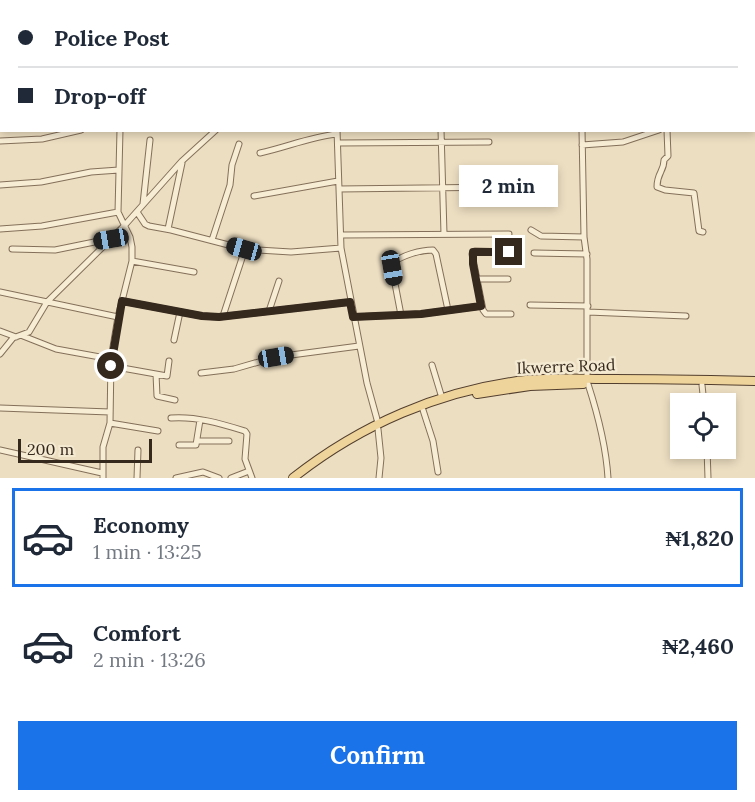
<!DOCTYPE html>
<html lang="en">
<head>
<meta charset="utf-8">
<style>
  :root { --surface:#fff; --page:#f6f6f7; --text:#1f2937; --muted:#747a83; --line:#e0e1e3; --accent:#1a73e8 }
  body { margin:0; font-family:Lora,serif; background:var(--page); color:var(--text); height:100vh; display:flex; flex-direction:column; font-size:22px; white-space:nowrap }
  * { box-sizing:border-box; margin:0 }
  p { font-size:20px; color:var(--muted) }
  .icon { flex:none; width:33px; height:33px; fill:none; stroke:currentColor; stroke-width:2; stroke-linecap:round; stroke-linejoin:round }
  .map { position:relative; height:478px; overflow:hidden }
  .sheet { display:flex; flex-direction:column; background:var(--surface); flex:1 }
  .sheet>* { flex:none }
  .banner { position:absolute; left:0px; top:0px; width:756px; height:132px; box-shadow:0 3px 9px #0003; display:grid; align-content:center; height:132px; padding:0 18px; background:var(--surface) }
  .controls { position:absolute; left:670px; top:393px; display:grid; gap:12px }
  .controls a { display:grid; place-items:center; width:66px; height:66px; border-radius:0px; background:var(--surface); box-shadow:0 3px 9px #0003; font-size:30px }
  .scale { position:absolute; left:18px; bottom:15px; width:134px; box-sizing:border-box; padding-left:6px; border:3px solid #35281d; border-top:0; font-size:16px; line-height:21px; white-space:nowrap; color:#35281d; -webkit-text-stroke:4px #f4e9d1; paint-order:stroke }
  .end { position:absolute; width:27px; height:27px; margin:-14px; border:8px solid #35281d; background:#fff; box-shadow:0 0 0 3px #fff }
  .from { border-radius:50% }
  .bubble { position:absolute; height:42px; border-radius:0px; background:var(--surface); box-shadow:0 3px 9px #0003; font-size:20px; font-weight:700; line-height:42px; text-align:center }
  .car { position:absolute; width:18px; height:36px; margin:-18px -9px; border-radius:8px; box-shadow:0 0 4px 2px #0007; background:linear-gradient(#222 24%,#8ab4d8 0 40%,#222 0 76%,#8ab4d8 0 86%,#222 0) }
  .banner b { display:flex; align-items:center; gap:21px; height:57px; font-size:22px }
  .banner b+b { border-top:2px solid var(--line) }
  .banner i { width:15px; height:15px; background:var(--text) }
  ul { padding:10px 0 0; list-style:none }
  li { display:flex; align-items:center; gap:18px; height:99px; margin:0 12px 9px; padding:0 6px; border:3px solid transparent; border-radius:0px }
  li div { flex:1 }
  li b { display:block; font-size:22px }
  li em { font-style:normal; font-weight:700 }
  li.active { border-color:var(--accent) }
  li>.icon { width:54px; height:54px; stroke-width:1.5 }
  .action { display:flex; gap:12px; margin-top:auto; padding:12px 18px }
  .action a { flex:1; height:69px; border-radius:0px; background:var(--accent); color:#fff; font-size:24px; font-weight:700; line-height:69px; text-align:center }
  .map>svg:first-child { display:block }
</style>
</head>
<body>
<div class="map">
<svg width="755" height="478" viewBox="0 0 755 478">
  <rect width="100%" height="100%" fill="#ecdec1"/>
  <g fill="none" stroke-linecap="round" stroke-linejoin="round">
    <g stroke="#84705a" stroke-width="7">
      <path id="minor" d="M136,0L137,2
        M353,0V2
        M491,0V2
        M580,0V2
        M663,0L664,2
        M326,2V0
        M414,2L417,0
        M445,2V0
        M690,2V0
        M737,2V0
        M0,14L2,15
        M0,36H2
        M754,66H755
        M0,98H2
        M754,121H755
        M337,130L341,248L367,383L378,423
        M441,130L444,234
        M582,130L584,237L587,259V379
        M667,130L668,156L664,160C664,172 657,172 657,187L665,190L694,193L699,231L703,232
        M0,141L42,139L81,130
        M338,143L489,142
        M582,145L623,142L659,130
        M260,153C287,147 310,137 337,134
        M0,185L41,182L91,172L119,170
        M339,189L506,187
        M254,196L338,181
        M143,204L150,140
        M137,212L145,224L149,226L171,230L244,249L291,252L341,248
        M0,229L42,226L118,212
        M168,229L182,163
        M531,230L541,236L584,237
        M341,235L509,234
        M212,240L230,185L232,165L239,144
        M12,249L55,250L109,239
        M509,252L475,251L472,254L483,310L486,314H511
        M534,253L587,254
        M132,261L194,272
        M476,279H508
        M0,292L118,317
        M122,301L202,316L219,317L350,302
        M530,305L588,306
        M269,311L279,281
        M588,312L686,316
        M401,315L392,268L393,263C402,255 421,250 433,250L436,254L448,310
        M223,316L245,249
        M353,317L421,314L481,306
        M0,331L16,337
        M23,336L56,349L111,359
        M174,340L180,312
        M0,354L13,338L29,332L47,302L124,226L182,161L216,130
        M432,365L442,398
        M111,366L167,376L169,361
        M201,373L234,369L276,357L359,346
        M156,374L157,396L175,400
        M588,384C598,415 606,445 608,478
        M702,385L704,404
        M0,408L110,412
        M423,410L433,441L438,472
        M171,418C196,416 222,424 245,431L247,434L245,459L252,478
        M110,423L158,431
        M378,429L381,458L379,478
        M197,441H229
        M179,445H196L200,420
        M707,448L708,478
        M0,450L102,473
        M103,478V447L110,423L111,359L118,317L132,261V247L130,237L118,212L120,130
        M137,478L138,450
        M176,478L203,472L219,478
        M231,478L249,471"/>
    </g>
    <g stroke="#523e2e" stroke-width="10">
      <path id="primary" d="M477,394L530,386L583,384
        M293,478C360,425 440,390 526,380C555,377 584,379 613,379C660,379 708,380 755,381"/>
    </g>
    <use href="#minor" stroke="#f7ecd4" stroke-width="5"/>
    <use href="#primary" stroke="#eed39a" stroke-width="8"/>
  </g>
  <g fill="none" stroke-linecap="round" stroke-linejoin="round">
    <path stroke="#35281d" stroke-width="8" d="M111,366L122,301L202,316L219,317L350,302L353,317L421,314L481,306L473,264V252H509"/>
  </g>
  <g text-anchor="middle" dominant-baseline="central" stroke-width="5" stroke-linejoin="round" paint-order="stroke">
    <g font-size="16" fill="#35281d" stroke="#f4e9d1">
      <text transform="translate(566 366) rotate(-2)">Ikwerre Road</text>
    </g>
  </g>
</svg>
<div class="controls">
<a><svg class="icon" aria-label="locate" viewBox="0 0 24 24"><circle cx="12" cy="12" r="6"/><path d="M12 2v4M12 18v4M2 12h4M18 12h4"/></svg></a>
</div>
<div class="scale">200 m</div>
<i class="end from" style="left:111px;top:366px"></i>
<i class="end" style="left:509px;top:252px"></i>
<div class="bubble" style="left:459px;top:165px;width:99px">2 min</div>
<i class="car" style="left:111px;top:239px;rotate:260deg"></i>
<i class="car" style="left:244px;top:249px;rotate:286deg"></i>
<i class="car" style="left:392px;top:268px;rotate:170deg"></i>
<i class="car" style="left:276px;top:357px;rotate:81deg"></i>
<div class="banner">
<b><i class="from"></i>Police Post</b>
<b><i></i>Drop-off</b>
</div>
</div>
<section class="sheet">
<ul>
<li class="active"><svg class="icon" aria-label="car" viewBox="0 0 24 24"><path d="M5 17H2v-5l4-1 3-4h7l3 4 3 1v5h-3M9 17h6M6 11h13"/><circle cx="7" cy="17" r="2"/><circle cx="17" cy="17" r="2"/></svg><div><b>Economy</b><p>1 min · 13:25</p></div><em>₦1,820</em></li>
<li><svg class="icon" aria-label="car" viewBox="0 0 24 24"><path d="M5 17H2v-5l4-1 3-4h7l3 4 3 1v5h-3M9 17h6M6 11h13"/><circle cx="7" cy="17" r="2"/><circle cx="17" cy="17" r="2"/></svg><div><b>Comfort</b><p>2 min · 13:26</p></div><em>₦2,460</em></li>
</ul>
<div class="action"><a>Confirm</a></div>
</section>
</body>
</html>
